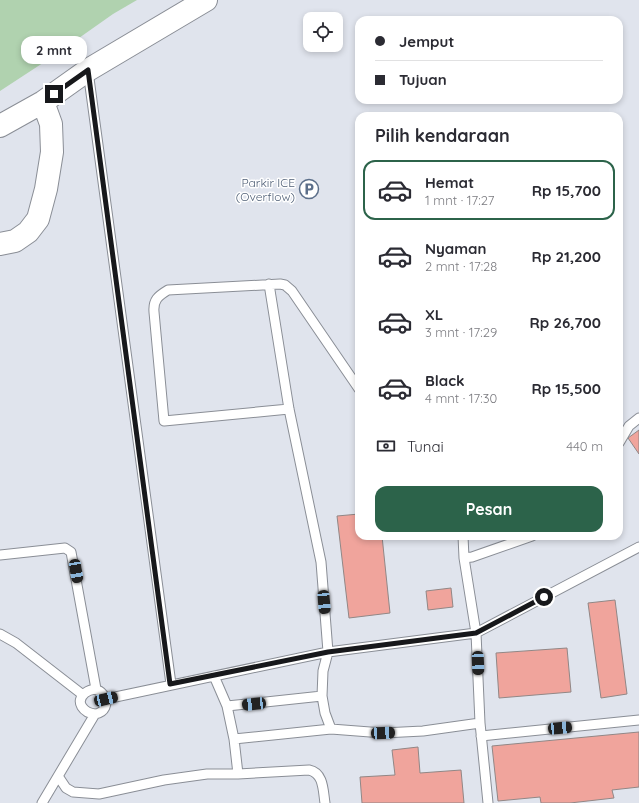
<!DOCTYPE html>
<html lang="id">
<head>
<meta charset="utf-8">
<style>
  :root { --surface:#fff; --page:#f2f2f3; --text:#2b2b33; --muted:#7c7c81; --line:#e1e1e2; --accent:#2c634a }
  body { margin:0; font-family:Quicksand,sans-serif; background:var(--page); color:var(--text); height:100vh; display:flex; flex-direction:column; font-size:15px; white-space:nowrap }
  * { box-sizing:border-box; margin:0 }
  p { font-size:13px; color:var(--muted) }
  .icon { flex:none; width:22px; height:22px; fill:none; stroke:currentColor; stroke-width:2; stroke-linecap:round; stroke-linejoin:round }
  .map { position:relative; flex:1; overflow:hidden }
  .drawer { position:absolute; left:355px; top:112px; width:268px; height:428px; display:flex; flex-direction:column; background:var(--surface); border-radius:12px; box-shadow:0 2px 6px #0003 }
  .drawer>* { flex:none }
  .hud { position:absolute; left:355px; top:16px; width:268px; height:88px; border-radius:12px; box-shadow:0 2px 6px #0003; display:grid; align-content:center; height:88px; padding:0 20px; background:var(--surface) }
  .controls { position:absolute; left:303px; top:12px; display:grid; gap:8px }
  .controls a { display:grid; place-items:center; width:40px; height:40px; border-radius:8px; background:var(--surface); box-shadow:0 2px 6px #0003; font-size:20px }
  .end { position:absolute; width:18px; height:18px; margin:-9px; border:5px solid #17181b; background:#fff; box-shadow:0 0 0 2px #fff }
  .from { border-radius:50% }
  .bubble { position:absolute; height:28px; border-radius:12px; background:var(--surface); box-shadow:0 2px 6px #0003; font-size:13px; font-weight:700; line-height:28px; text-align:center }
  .car { position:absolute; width:12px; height:24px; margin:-12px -6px; border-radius:5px; box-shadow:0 0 3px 1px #0007; background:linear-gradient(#222 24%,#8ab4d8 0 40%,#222 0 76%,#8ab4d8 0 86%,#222 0) }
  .hud b { display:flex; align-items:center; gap:14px; height:38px; font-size:15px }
  .hud b+b { border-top:1px solid var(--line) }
  .hud i { width:10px; height:10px; background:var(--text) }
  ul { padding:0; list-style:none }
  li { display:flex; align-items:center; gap:12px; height:60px; margin:0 8px 6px; padding:0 12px; border:2px solid transparent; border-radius:12px }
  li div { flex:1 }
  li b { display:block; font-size:15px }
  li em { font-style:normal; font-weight:700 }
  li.selected { border-color:var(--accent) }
  li>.icon { width:36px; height:36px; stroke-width:1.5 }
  h2 { padding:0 20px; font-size:18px; line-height:48px }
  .pay { display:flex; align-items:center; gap:10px; height:44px; padding:0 20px; font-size:15px }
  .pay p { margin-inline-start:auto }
  .button { display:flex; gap:8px; margin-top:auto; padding:8px 20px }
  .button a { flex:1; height:46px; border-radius:12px; background:var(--accent); color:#fff; font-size:16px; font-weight:700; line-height:46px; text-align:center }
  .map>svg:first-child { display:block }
</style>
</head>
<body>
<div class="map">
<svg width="639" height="803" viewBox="0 0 639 803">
  <rect width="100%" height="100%" fill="#e0e4ed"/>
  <path fill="#b0d2af" d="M0,0H137L113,14L52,57L0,91Z"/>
  <path fill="#f0a49c" stroke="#918786" d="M639,430V454L628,438Z
    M359,514V536H382L390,613L349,618L337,516Z
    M451,588L453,607L428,610L426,591Z
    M615,600L627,694L601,698L588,603Z
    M567,648L571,692L499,698L496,653Z
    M639,732V787L612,790L614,798L570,803H541L540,797L498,801L492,746Z
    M418,747L420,773L461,770L464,803H362L360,777L395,775L392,750Z"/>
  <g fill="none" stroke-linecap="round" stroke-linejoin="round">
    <g stroke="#8a8e96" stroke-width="11">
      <path id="lane" d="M88,71L171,684
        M269,284L289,409L321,562L328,652L323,671L322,696L325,713L331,729
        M289,409L164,421L154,312C153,300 158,296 168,290L280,284L285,285L292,291L359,389
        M619,443L629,426L639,418
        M463,536L464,558L476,633L480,723L488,803
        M0,555L65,548L71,552L96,689
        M464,558L472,557L532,536
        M0,634L16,643L83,695
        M214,676L227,706L234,739L331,729L383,733L423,731L480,723
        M106,699L328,652L476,633L639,547
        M227,706L322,696
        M481,736L639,720
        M234,739L238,774
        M58,776L66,788L73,792L99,794L164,780L207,774H238L309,770C324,773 323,791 325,803
        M42,803L95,714C116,711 103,679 85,693C74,702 84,713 95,714"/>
    </g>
    <g stroke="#8a8e96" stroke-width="24">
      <path id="secondary" d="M0,126L43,102L88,70L206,0
        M0,244L15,241L28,232L38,219L46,189L52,152L51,124L43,102"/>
    </g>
    <use href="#lane" stroke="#fff" stroke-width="9"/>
    <use href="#secondary" stroke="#fff" stroke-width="22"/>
  </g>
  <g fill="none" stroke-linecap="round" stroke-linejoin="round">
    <path stroke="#17181b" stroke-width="5" d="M54,94L88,70L170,684L328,652L476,633L544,597"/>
  </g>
  <defs>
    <g id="parking-ring" transform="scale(1)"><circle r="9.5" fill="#fff" stroke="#5c6f8a" stroke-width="1.5"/><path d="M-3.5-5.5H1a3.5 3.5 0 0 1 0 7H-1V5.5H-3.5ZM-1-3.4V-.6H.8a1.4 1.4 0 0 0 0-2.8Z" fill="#5c6f8a"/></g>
  </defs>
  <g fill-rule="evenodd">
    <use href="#parking-ring" x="309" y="189"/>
  </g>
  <g text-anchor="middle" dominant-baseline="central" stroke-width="3" stroke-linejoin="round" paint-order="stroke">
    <g font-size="12" fill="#4e5e75" stroke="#fff" text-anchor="end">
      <text x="295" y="182">Parkir ICE<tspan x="295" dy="14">(Overflow)</tspan></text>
    </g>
  </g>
</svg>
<div class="controls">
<a><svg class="icon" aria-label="locate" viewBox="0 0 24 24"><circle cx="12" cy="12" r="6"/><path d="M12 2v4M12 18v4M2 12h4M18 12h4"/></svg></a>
</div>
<i class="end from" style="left:544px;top:597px"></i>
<i class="end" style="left:54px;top:94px"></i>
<div class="bubble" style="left:21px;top:36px;width:66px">2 mnt</div>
<i class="car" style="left:76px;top:571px;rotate:170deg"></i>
<i class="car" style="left:324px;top:602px;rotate:175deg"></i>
<i class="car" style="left:478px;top:663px;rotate:178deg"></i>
<i class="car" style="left:106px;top:699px;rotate:77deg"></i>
<i class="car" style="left:254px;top:704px;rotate:264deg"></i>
<i class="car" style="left:560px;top:728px;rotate:85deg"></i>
<i class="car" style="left:383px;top:733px;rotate:87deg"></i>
<div class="hud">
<b><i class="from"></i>Jemput</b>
<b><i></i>Tujuan</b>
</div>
<section class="drawer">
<h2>Pilih kendaraan</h2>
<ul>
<li class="selected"><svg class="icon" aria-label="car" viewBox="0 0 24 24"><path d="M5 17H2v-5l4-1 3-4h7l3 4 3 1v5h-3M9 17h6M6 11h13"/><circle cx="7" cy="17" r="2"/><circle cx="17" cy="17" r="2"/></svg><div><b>Hemat</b><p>1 mnt · 17:27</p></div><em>Rp 15,700</em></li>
<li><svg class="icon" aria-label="car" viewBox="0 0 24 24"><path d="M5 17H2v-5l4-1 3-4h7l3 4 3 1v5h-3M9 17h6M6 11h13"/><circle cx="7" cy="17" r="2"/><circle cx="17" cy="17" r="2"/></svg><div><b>Nyaman</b><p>2 mnt · 17:28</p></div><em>Rp 21,200</em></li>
<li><svg class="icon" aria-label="car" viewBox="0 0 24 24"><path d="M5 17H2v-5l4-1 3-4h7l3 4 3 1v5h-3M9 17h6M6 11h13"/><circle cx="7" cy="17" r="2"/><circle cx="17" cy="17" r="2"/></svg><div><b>XL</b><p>3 mnt · 17:29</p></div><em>Rp 26,700</em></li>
<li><svg class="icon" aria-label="car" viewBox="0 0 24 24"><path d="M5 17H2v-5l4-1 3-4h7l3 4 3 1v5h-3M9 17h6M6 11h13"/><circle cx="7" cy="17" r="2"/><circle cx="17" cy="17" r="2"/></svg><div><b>Black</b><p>4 mnt · 17:30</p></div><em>Rp 15,500</em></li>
</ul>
<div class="pay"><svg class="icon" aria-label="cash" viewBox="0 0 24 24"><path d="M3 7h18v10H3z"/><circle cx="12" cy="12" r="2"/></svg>Tunai<p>440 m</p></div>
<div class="button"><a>Pesan</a></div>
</section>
</div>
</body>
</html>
